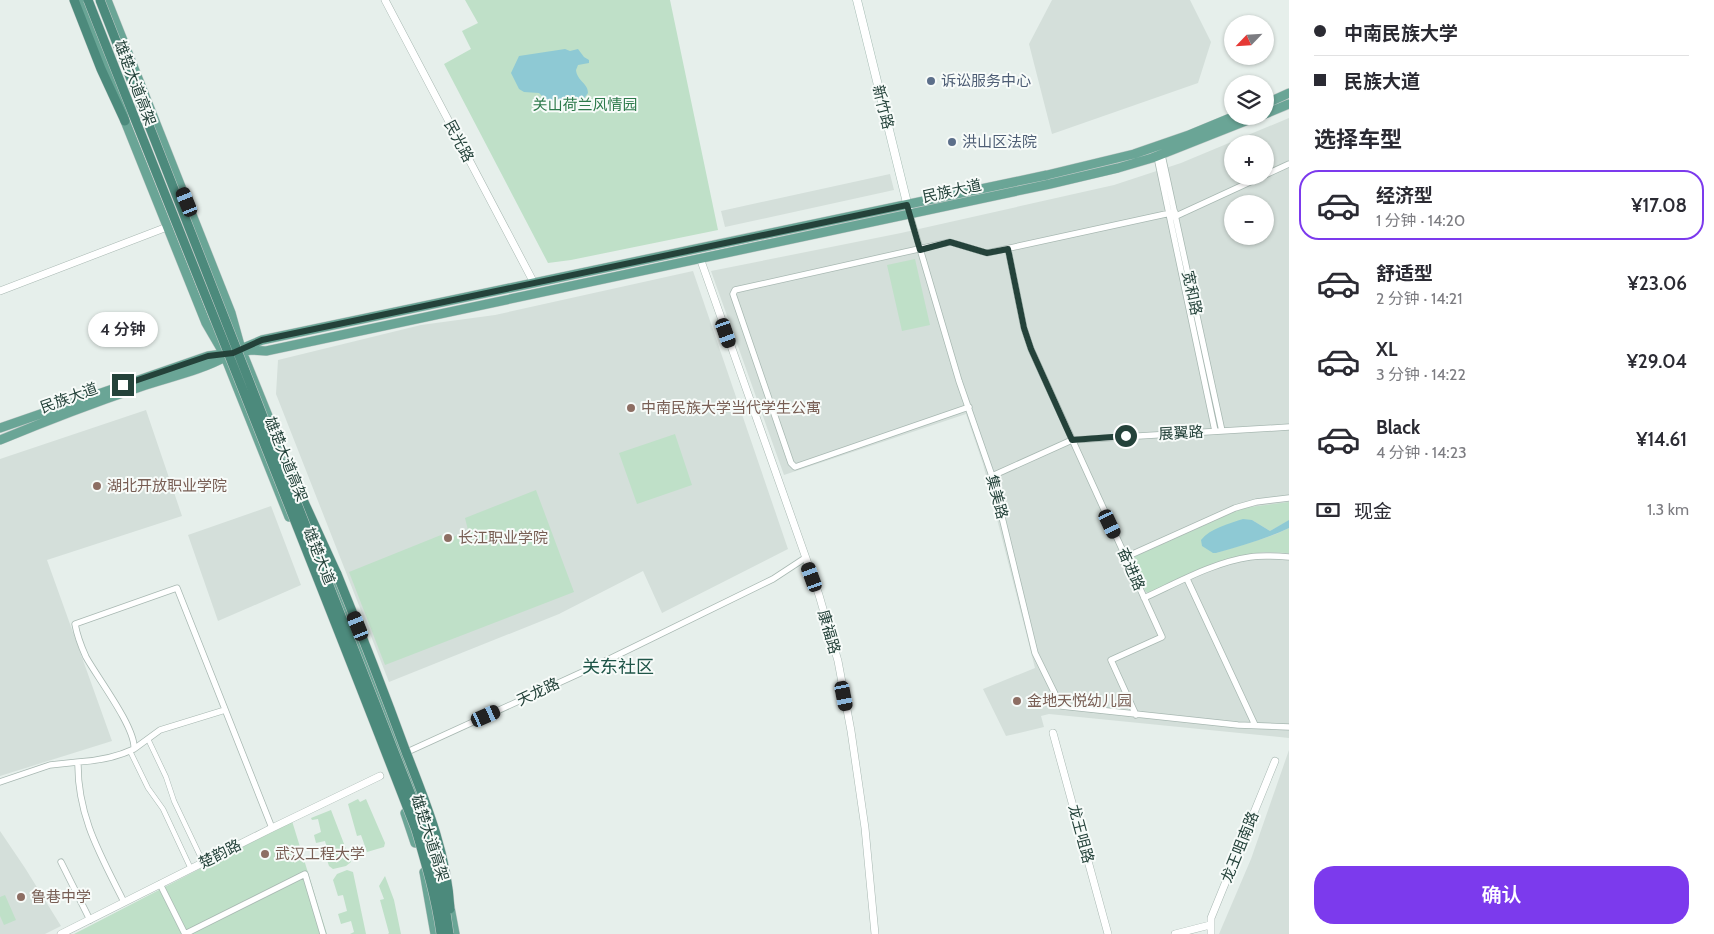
<!DOCTYPE html>
<html lang="zh">
<head>
<meta charset="utf-8">
<style>
  :root { --surface:#fff; --page:#f7f7f7; --text:#2b2b33; --muted:#7c7c81; --line:#e1e1e2; --accent:#7c3aed }
  body { margin:0; font-family:Cabin,"Noto Sans SC",sans-serif; background:var(--page); color:var(--text); height:100vh; display:flex; flex-direction:column; font-size:19px; white-space:nowrap }
  * { box-sizing:border-box; margin:0 }
  p { font-size:16px; color:var(--muted) }
  .icon { flex:none; width:28px; height:28px; fill:none; stroke:currentColor; stroke-width:2; stroke-linecap:round; stroke-linejoin:round }
  .map { position:relative; flex:1; overflow:hidden }
  .drawer { display:flex; flex-direction:column; background:var(--surface); width:425px }
  .drawer>* { flex:none }
  .banner { display:grid; align-content:center; height:110px; padding:0 25px; background:var(--surface) }
  .needle { width:32px; rotate:245deg }
  .controls { position:absolute; left:1224px; top:15px; display:grid; gap:10px }
  .controls a { display:grid; place-items:center; width:50px; height:50px; border-radius:50%; background:var(--surface); box-shadow:0 1px 4px #0004; font-size:25px }
  .end { position:absolute; width:22px; height:22px; margin:-11px; border:6px solid #24423a; background:#fff; box-shadow:0 0 0 2px #fff }
  .from { border-radius:50% }
  .bubble { position:absolute; height:35px; border-radius:18px; background:var(--surface); box-shadow:0 1px 4px #0004; font-size:16px; font-weight:600; line-height:35px; text-align:center }
  .car { position:absolute; width:15px; height:30px; margin:-15px -8px; border-radius:6px; box-shadow:0 0 4px 1px #0007; background:linear-gradient(#222 24%,#8ab4d8 0 40%,#222 0 76%,#8ab4d8 0 86%,#222 0) }
  .banner b { display:flex; align-items:center; gap:18px; height:48px; font-size:19px }
  .banner b+b { border-top:1px solid var(--line) }
  .banner i { width:12px; height:12px; background:var(--text) }
  ul { padding:0; list-style:none }
  li { display:flex; align-items:center; gap:15px; height:70px; margin:0 10px 8px; padding:0 15px; border:2px solid transparent; border-radius:20px }
  li div { flex:1 }
  li b { display:block; font-size:19px }
  li em { font-style:normal; font-weight:600 }
  li.on { border-color:var(--accent) }
  li>.icon { width:45px; height:45px; stroke-width:1.5 }
  h2 { padding:0 25px; font-size:22px; line-height:60px }
  .pay { display:flex; align-items:center; gap:12px; height:55px; padding:0 25px; font-size:19px }
  .pay p { margin-inline-start:auto }
  .button { display:flex; gap:10px; margin-top:auto; padding:10px 25px }
  .button a { flex:1; height:58px; border-radius:20px; background:var(--accent); color:#fff; font-size:20px; font-weight:600; line-height:58px; text-align:center }
  main { display:flex; flex:1; min-height:0 }
  .map>svg:first-child { display:block }
</style>
</head>
<body>
<main>
<div class="map">
<svg width="1289" height="934" viewBox="0 0 1289 934">
  <rect width="100%" height="100%" fill="#e6efeb"/>
  <path fill="#d4dfda" fill-rule="evenodd" d="M1052,0H1190L1211,42L1198,83L1052,134L1029,44Z
    M1289,118V738L1049,714L1041,716L1044,727L1006,736L983,689L1035,668L983,464L966,414L784,475L711,271L901,233L1114,185L1181,163ZM1232,144H1265V176H1232ZM1232,204H1265V236H1232Z
    M890,174L894,190L725,227L721,211Z
    M693,271L788,549L662,613L643,571L559,614L389,682L276,394L278,360L421,325L495,315Z
    M146,410L182,516L47,560L112,741L0,776V459Z
    M271,506L301,585L218,621L188,535Z
    M1289,750V934H1219L1251,859Z
    M0,831L25,868L61,926L45,934H0Z"/>
  <path fill="#bfe0c8" d="M465,0H670L718,230L571,260L548,263L444,64L471,49L462,31L478,23Z
    M915,259L930,325L902,331L887,265Z
    M675,434L692,485L637,504L619,453Z
    M536,490L574,592L385,665L349,572L441,535L445,541L468,530L465,518Z
    M1289,502V520L1288,521L1270,531L1252,520L1216,553C1240,545 1266,540 1289,528V553L1264,552L1238,556L1150,593L1146,592L1131,561L1134,557L1243,508Z
    M358,799L360,802L366,799L385,843L384,847L367,852L361,835L357,836L348,804Z
    M331,810L351,862L346,866L333,869L329,866L327,860L330,859L325,841L316,843L314,835L321,832L318,819L312,820L311,818Z
    M292,821L327,934H74Z
    M347,870L353,872L366,934H350L354,932L351,921L341,924L338,914L347,911L343,895L338,896L333,880L337,874Z
    M385,876L394,900L401,934H388L389,933L380,900L384,899L379,886Z
    M5,895L16,920L4,925L0,916V897Z"/>
  <path fill="#8ec9d4" d="M565,49L570,51L578,49L584,57L589,60V63L578,65L576,70C577,81 588,83 588,93L582,101L574,104C567,97 559,98 553,107L539,93L524,92L519,89L511,73L519,56Z
    M1243,519L1252,520L1270,531L1289,520V528C1266,539 1241,546 1216,553H1213L1202,546L1201,540C1211,528 1228,524 1243,519Z"/>
  <g fill="none" stroke-linecap="round" stroke-linejoin="round">
    <g stroke="#a8b8b2" stroke-width="5.5">
      <path id="pedestrian" d="M148,739L166,777L174,801L203,862
        M130,751L148,788L163,809L191,869"/>
    </g>
    <g stroke="#a8b8b2" stroke-width="7">
      <path id="minor" d="M1162,155L1222,431
        M1157,157L1215,431
        M1265,175L1289,164
        M910,215L959,381L992,476L1035,653L1061,706L1238,725L1289,727
        M1174,217L1263,176
        M1008,249L1024,328L1031,349L1162,637L1111,660L1136,715
        M969,407L795,467L791,463L733,294L735,290L950,242L987,253L1175,212
        M992,476L1072,440L1289,427
        M1126,557L1235,508L1256,502L1289,498
        M1187,579L1255,725
        M1144,598C1177,583 1214,562 1250,557C1263,555 1276,556 1289,557
        M134,749L160,730L225,710
        M405,753L589,669L773,579L805,558
        M0,782L50,765L78,762
        M61,862L90,920
        M160,884L185,934
        M124,902C101,856 77,816 78,762C96,761 117,757 134,749C136,728 97,677 86,657C81,646 77,635 75,624L177,588L272,828
        M185,934L305,874L323,934"/>
    </g>
    <g stroke="#a8b8b2" stroke-width="8">
      <path id="tertiary" d="M385,0L534,283
        M700,258L819,595L838,661L851,731L865,828L875,934
        M0,291L167,227
        M1053,733L1108,934
        M61,934L272,828L380,776
        M1175,934L1210,925
        M1211,934V918L1275,761"/>
    </g>
    <g stroke="#a4bbb3" stroke-width="9">
      <path id="secondary" d="M857,0L910,215"/>
    </g>
    <g stroke="#c2cac8" stroke-width="10">
      <path id="primary" d="M81,0L120,98L125,121L206,323L224,354L289,517
        M107,0L231,313L241,349L291,473
        M1265,104L1289,93
        M1265,114L1289,104
        M241,349L262,340L1047,175L1134,154L1189,135L1235,116
        M0,428L208,356L252,350L266,351L1050,184L1118,168L1152,158L1258,116
        M0,440C46,421 93,403 140,387C169,377 200,371 227,356
        M317,539L432,836
        M405,813L415,843
        M424,872L435,934
        M449,902L455,934"/>
    </g>
    <g stroke="#c2cac8" stroke-width="10">
      <path id="trunk" d="M74,0L101,69L125,121
        M288,467L337,574"/>
    </g>
    <use href="#pedestrian" stroke="#fff" stroke-width="4.5"/>
    <use href="#minor" stroke="#fff" stroke-width="5.5"/>
    <use href="#tertiary" stroke="#fff" stroke-width="7"/>
    <use href="#secondary" stroke="#fff" stroke-width="8"/>
    <use href="#primary" stroke="#6aa596" stroke-width="9"/>
    <use href="#trunk" stroke="#4c8a7c" stroke-width="9"/>
    <g stroke="#c2cac8" stroke-width="10" stroke-linecap="butt">
      <path id="trunk-bridge" d="M88,0C197,277 309,552 416,830C426,864 436,898 441,934
        M100,0L424,828L445,906L449,934
        M337,574C361,633 384,692 406,752C426,803 447,854 450,909"/>
    </g>
    <use href="#trunk-bridge" stroke="#4c8a7c" stroke-width="9"/>
  </g>
  <g fill="none" stroke-linecap="round" stroke-linejoin="round">
    <path stroke="#24423a" stroke-width="6" d="M123,385L208,356L233,353L262,340L907,205L920,250L950,242L987,253L1008,249L1024,328L1031,349L1072,440L1126,436"/>
  </g>
  <g fill="#5c6f8a" stroke="#f7fbf9" stroke-width="2">
    <circle cx="931" cy="81" r="5"/>
    <circle cx="952" cy="142" r="5"/>
  </g>
  <g fill="#8d6e63" stroke="#f7fbf9" stroke-width="2">
    <circle cx="631" cy="408" r="5"/>
    <circle cx="97" cy="486" r="5"/>
    <circle cx="448" cy="538" r="5"/>
    <circle cx="1017" cy="701" r="5"/>
    <circle cx="265" cy="854" r="5"/>
    <circle cx="21" cy="897" r="5"/>
  </g>
  <g text-anchor="middle" dominant-baseline="central" stroke-width="4" stroke-linejoin="round" paint-order="stroke">
    <g font-size="15" fill="#4e5e75" stroke="#f7fbf9" text-anchor="start">
      <text x="941" y="81">诉讼服务中心</text>
      <text x="962" y="142">洪山区法院</text>
    </g>
    <g font-size="15" fill="#24423a" stroke="#f7fbf9">
      <text transform="translate(135 83) rotate(69)">雄楚大道高架</text>
      <text transform="translate(883 107) rotate(76)">新竹路</text>
      <text transform="translate(459 141) rotate(62)">民光路</text>
      <text transform="translate(952 191) rotate(-12)">民族大道</text>
      <text transform="translate(1192 293) rotate(78)">宽和路</text>
      <text transform="translate(69 398) rotate(-20)">民族大道</text>
      <text transform="translate(1181 433) rotate(-3)">展翼路</text>
      <text transform="translate(286 459) rotate(68)">雄楚大道高架</text>
      <text transform="translate(997 497) rotate(75)">集美路</text>
      <text transform="translate(319 556) rotate(68)">雄楚大道</text>
      <text transform="translate(1131 569) rotate(66)">奋进路</text>
      <text transform="translate(829 632) rotate(74)">康福路</text>
      <text transform="translate(538 692) rotate(-25)">天龙路</text>
      <text transform="translate(1081 834) rotate(75)">龙王咀路</text>
      <text transform="translate(430 838) rotate(72)">雄楚大道高架</text>
      <text transform="translate(1240 847) rotate(-68)">龙王咀南路</text>
      <text transform="translate(220 854) rotate(-27)">楚韵路</text>
    </g>
    <g font-size="15" fill="#2d7a4b" stroke="#f7fbf9">
      <text x="585" y="105">关山荷兰风情园</text>
    </g>
    <g font-size="15" fill="#785e54" stroke="#f7fbf9" text-anchor="start">
      <text x="641" y="408">中南民族大学当代学生公寓</text>
      <text x="107" y="486">湖北开放职业学院</text>
      <text x="458" y="538">长江职业学院</text>
      <text x="1027" y="701">金地天悦幼儿园</text>
      <text x="275" y="854">武汉工程大学</text>
      <text x="31" y="897">鲁巷中学</text>
    </g>
    <g font-size="18" fill="#1f5548" stroke="#f7fbf9">
      <text x="618" y="667">关东社区</text>
    </g>
  </g>
</svg>
<div class="controls">
<a><svg class="needle" viewBox="-14 -14 28 28"><path d="M0-13l5 13h-10z" fill="#e53935"/><path d="M0 13l5-13h-10z" fill="#7c7c81"/></svg></a>
<a><svg class="icon" aria-label="layers" viewBox="0 0 24 24"><path d="M12 4l9 5-9 5-9-5zM3 14l9 5 9-5"/></svg></a>
<a>+</a>
<a>−</a>
</div>
<i class="end from" style="left:1126px;top:436px"></i>
<i class="end" style="left:123px;top:385px"></i>
<div class="bubble" style="left:88px;top:312px;width:70px">4 分钟</div>
<i class="car" style="left:187px;top:202px;rotate:338deg"></i>
<i class="car" style="left:726px;top:333px;rotate:161deg"></i>
<i class="car" style="left:1110px;top:524px;rotate:155deg"></i>
<i class="car" style="left:812px;top:577px;rotate:340deg"></i>
<i class="car" style="left:358px;top:626px;rotate:338deg"></i>
<i class="car" style="left:844px;top:696px;rotate:169deg"></i>
<i class="car" style="left:486px;top:716px;rotate:66deg"></i>
</div>
<section class="drawer">
<div class="banner">
<b><i class="from"></i>中南民族大学</b>
<b><i></i>民族大道</b>
</div>
<h2>选择车型</h2>
<ul>
<li class="on"><svg class="icon" aria-label="car" viewBox="0 0 24 24"><path d="M5 17H2v-5l4-1 3-4h7l3 4 3 1v5h-3M9 17h6M6 11h13"/><circle cx="7" cy="17" r="2"/><circle cx="17" cy="17" r="2"/></svg><div><b>经济型</b><p>1 分钟 · 14:20</p></div><em>¥17.08</em></li>
<li><svg class="icon" aria-label="car" viewBox="0 0 24 24"><path d="M5 17H2v-5l4-1 3-4h7l3 4 3 1v5h-3M9 17h6M6 11h13"/><circle cx="7" cy="17" r="2"/><circle cx="17" cy="17" r="2"/></svg><div><b>舒适型</b><p>2 分钟 · 14:21</p></div><em>¥23.06</em></li>
<li><svg class="icon" aria-label="car" viewBox="0 0 24 24"><path d="M5 17H2v-5l4-1 3-4h7l3 4 3 1v5h-3M9 17h6M6 11h13"/><circle cx="7" cy="17" r="2"/><circle cx="17" cy="17" r="2"/></svg><div><b>XL</b><p>3 分钟 · 14:22</p></div><em>¥29.04</em></li>
<li><svg class="icon" aria-label="car" viewBox="0 0 24 24"><path d="M5 17H2v-5l4-1 3-4h7l3 4 3 1v5h-3M9 17h6M6 11h13"/><circle cx="7" cy="17" r="2"/><circle cx="17" cy="17" r="2"/></svg><div><b>Black</b><p>4 分钟 · 14:23</p></div><em>¥14.61</em></li>
</ul>
<div class="pay"><svg class="icon" aria-label="cash" viewBox="0 0 24 24"><path d="M3 7h18v10H3z"/><circle cx="12" cy="12" r="2"/></svg>现金<p>1.3 km</p></div>
<div class="button"><a>确认</a></div>
</section>
</main>
</body>
</html>
